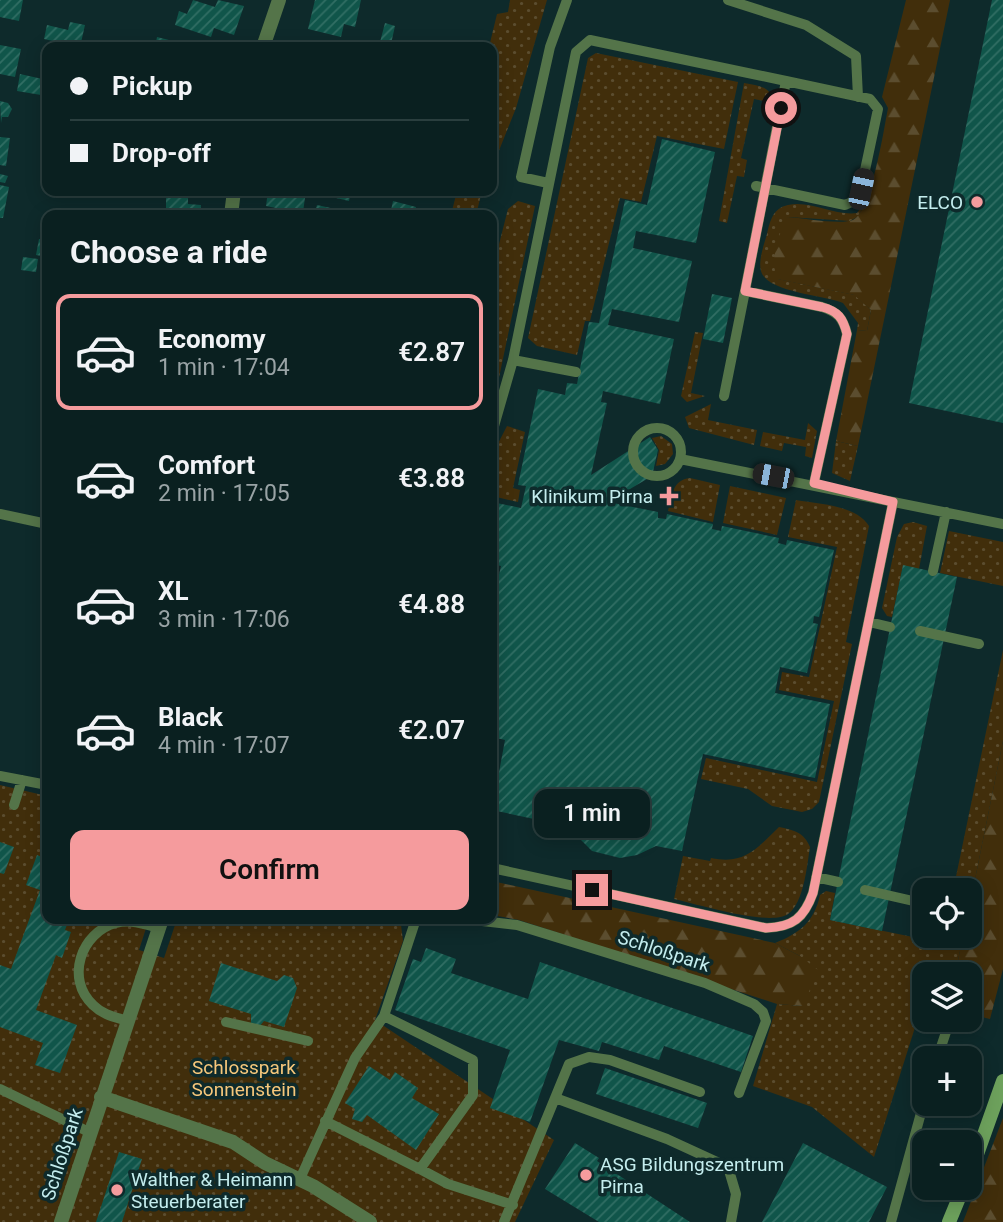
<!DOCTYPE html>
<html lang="en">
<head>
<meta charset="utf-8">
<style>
  :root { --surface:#0a2020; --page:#132829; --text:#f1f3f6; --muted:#99a3a5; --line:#2a3e3e; --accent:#f59b9d }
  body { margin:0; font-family:Roboto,sans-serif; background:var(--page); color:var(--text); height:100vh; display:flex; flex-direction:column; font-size:26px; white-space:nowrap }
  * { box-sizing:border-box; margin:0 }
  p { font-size:23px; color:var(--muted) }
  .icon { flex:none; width:38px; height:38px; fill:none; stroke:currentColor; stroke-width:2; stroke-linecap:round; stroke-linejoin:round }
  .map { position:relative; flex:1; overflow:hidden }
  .side { position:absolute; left:42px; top:210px; width:455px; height:714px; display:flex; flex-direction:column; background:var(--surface); border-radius:14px; box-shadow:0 4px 18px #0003,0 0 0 2px var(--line) }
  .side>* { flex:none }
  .top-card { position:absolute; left:42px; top:42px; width:455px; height:154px; border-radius:14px; box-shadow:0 4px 18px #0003,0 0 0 2px var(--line); display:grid; align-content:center; height:154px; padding:0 28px; background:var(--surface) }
  .tools { position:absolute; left:912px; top:878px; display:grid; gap:14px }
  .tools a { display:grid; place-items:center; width:70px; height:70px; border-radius:14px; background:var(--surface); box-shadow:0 4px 18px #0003,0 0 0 2px var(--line); font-size:35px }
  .end { position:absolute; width:32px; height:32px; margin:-16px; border:9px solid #f59b9d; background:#111; box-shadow:0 0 0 4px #111 }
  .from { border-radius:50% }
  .bubble { position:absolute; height:49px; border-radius:14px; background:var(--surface); box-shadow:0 4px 18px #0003,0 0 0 2px var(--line); font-size:23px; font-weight:600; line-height:49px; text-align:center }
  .car { position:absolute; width:21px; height:42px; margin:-21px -10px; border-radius:9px; box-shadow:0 0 5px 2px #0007; background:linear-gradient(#222 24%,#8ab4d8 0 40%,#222 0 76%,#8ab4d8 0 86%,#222 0) }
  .top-card b { display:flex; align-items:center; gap:24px; height:66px; font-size:26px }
  .top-card b+b { border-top:2px solid var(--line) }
  .top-card i { width:18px; height:18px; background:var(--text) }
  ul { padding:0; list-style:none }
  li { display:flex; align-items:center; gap:21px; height:116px; margin:0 14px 10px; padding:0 14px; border:4px solid transparent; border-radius:14px }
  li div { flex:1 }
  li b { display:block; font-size:26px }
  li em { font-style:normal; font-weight:600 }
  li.current { border-color:var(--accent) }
  li>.icon { width:63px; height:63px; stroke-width:1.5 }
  h2 { padding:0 28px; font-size:32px; line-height:84px }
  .cta { display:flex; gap:14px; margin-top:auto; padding:14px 28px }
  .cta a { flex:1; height:80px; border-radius:14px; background:var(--accent); color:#111; font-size:28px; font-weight:600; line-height:80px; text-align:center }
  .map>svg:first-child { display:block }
</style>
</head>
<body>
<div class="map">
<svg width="1003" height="1222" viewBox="0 0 1003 1222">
  <defs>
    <pattern id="grass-dots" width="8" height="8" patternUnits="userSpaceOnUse" patternTransform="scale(1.75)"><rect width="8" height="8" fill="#412e0b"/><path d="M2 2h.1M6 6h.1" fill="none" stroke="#5b4d2f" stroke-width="1.8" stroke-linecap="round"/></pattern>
    <pattern id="forest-firs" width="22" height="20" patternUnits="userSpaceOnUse" patternTransform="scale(1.75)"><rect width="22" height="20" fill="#412e0b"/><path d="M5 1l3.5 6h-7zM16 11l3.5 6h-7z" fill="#5b4d2f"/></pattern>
    <pattern id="building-hatch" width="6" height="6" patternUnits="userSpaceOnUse" patternTransform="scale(1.75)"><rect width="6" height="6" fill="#10554a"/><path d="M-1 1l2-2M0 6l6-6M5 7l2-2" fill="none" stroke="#316e64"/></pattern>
  </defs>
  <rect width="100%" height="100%" fill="#0e2a2b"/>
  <path fill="url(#grass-dots)" d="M510,0H547L516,108L492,168L489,47L497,14L508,12Z
    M596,53L738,82L724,149L657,136L641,202L620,198L590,321H585L577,355L537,346L528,338L588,58Z
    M744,83C759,86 771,86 774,103L754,99L741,158L747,160L744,177L737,176L727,223L719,221Z
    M457,191H482L476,215H451Z
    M518,201L535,206L492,411V256H496L508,209Z
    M864,203L859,216L850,221L788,217L778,279L855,295L871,310L867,331L857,330L858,323L843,303C823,295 766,292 761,271C758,260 764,245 767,234C770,221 773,208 788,205C811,200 834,216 857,213Z
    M695,332L703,333L691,393L705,396L687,402L681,396Z
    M711,404L708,420L757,430L754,445L689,428L685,417Z
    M808,423L817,431L812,458L805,456L806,447L784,443L782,451L760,446L763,432L805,440Z
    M507,426L525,432L513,488L520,490L518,502L492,496V455Z
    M661,436L672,444L673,454L665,464L656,466L659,450L652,438Z
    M836,441L858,446L850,481L832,473Z
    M690,478L720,485L713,522L668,511C672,496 672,480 690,478Z
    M730,486L786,498L777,535L723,523Z
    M796,500C819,504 856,505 869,526L846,642L852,644L819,802L812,809L802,812L772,806L748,789L701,779L706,758L817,782L834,701L779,690L782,672L809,677L837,547L788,537Z
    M913,522L927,526L919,569L903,566L892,617L887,616L882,608L897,537L904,524Z
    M949,531L1003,542V586L940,573Z
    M1003,650V741L970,904V891H953Z
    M0,785L47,796V919H149L139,950L164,958L177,919H394L401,925L403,941L375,1020L554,1140L515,1222H0Z
    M779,827C793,830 804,832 810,847C807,865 804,903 788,914C770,927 697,904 674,899L683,856L710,861L711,858C745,865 756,849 779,827Z
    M826,891L835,893L830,920L942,943L944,936H963L955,975H924V999L874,1157L812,1107L753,1086L777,1004L803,1006L800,956L775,943C800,933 814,922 820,895Z"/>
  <path fill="url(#forest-firs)" d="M906,0H950L858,446L836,441L857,330L867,331L871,310L854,295L777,279C770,257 777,237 788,217C803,218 840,225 853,220C871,212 884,129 888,108L882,97Z
    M1003,741V969L990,1019L970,1014V975H955L963,936H970V904Z
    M492,881L775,943L800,956L818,970L803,1006L777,1004L519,920L492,915Z
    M1003,1118V1222H963Z"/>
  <path fill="url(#building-hatch)" d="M0,0H23L19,21L0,17Z
    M193,0L215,7L218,0L244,6L234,35L214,28L211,37L175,25L179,11L187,14Z
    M315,0H361L355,27L344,24L341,37L308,29Z
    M992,0H1003V423L909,403Z
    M70,22L85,25L80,47L44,39L47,25L68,30Z
    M385,23L395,26L391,44L380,42Z
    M157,37L177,42L176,47H155Z
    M0,45L21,49L15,77L0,74Z
    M20,74L47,80V96L17,91Z
    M0,101L8,103L12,109L8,117H2L1,123Z
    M43,133L47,134V151L40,150Z
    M0,137L10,138L6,166L0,165Z
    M662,139L715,152L696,243L636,231L633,248L692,261L679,322L612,309L608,325L674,339L660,404L603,391L601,402L607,403L591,475L650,437L658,450L652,476L608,502L658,512V518L666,519L667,514L713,524L712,529L721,531L722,526L779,538L778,543L786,545L787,540L834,550L819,617L814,616L813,623L818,624L807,673L780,667L775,693L830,704L815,778L703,754L682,851L656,846L637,855L620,858L592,851L567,826L492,810L505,740L492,737V585L497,583L501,566L492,564V502L521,508L526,486L518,485L538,389L565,395L567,383L577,384L589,322L599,323L625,200L647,205Z
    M0,174L8,176L5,183L0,182Z
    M0,185L9,187L3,218H0Z
    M268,191H306L303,212L286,209V214L280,213L281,209L266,206Z
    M320,191H351L349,201L319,194Z
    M166,198H188V204L201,205L200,215H166Z
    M393,201L416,207L414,215H390Z
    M317,205L358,214V215H314Z
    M78,209L135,212V215H77Z
    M39,239L47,240V257L36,255Z
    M23,257L38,259L36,272L21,270Z
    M712,294L732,298L723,343L703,339Z
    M903,565L957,577L882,931L830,920Z
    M0,842L14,847L4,874L0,873Z
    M37,855L47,859V919H69L65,930L71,932L62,958L56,955L36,1010L77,1025L60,1073L35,1065L43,1043L0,1027V965L11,969L40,890L26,885Z
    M426,948L456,959L451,973L528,999L540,962L753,1036L741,1072L664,1046L659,1060L602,1042L599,1051L559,1040L530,1122L490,1108L510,1050L395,1010L413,959L421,962Z
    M221,963L277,981L284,975L293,978L297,988L284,1027L264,1021L259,1027L251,1024V1014L209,1001Z
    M369,1066L390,1080L395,1072L418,1088L412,1098L439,1114L416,1150L367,1115L362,1122L352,1119L355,1109L345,1103Z
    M605,1068L707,1103L698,1128L596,1094Z
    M575,1143L599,1158L597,1161L690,1222H599L545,1189Z
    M803,1143L887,1187L869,1222H762Z
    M119,1152L142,1159L122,1222H96Z"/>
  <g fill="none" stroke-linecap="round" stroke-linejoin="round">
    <path stroke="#547449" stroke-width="10" d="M728,0L806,25L856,56L858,97
      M548,183L521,177L550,47L567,0
      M756,186L845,205L856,200L861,189L878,109L870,99L786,81
      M513,360L576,372
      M724,396L745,291
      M633 452a24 24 0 1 1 48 0a24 24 0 1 1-48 0Z
      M492,433L513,360L576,52L590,40L786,81L745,291L822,307C838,312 843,318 847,334L814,483
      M680,459L1003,524
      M0,514L47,524
      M933,571L946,512
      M869,622L890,627
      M920,631L979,644
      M0,776L47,785
      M14,805L22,780
      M492,868L766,928C793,927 804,918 813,893L893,502
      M816,877L838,882
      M865,890L922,903
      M465,919L517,925L705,983L754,1004L763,1012L766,1021L739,1093
      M128,1021C115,1017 103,1015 93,1005C65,979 81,932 116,923C130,919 145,924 159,928
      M226,1022L308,1041
      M937,1059L946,1032
      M0,1089L89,1132
      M558,1099L667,1139L728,1167L736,1194L731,1222
      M325,1121L420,1169L473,1095V1060L384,1016
      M420,1169L448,1184L513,1205
      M299,1181L355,1058L384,1016L416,919
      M504,1222L569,1064L589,1057L610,1060L700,1092
      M891,1222L924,1102"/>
    <path stroke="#547449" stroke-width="14" d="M263,47L279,0
      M231,215L234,191
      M101,1097L233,1142L265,1163L313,1186L370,1222
      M61,1222L162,919"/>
    <path stroke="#6da15c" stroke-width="14" d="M970,1174L1003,1081
      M949,1222L963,1188"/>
  </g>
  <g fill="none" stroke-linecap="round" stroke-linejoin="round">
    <path stroke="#f59b9d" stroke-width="9" d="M592,890L766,928C793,927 804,918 813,893L893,502L814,483L847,334C843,318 838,311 822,307L745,291L781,108"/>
  </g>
  <g fill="#f59b9d" stroke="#0e2a2b" stroke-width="2.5">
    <circle cx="977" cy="202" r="7"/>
    <path d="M665.5 485.5h7v7h7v7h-7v7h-7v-7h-7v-7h7z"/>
    <circle cx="586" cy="1175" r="7"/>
    <circle cx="117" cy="1190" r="7"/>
  </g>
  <g text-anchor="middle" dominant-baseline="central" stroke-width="7" stroke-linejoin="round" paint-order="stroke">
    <g font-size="19" fill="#c4edee" stroke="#0e2a2b" text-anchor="end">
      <text x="963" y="202">ELCO</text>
      <text x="653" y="496">Klinikum Pirna</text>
      <text x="600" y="1164" text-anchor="start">ASG Bildungszentrum<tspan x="600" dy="22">Pirna</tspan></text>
      <text x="131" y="1179" text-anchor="start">Walther &amp; Heimann<tspan x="131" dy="22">Steuerberater</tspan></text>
    </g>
    <g font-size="19" fill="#c4edee" stroke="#0e2a2b">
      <text transform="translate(664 951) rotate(18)">Schloßpark</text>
      <text transform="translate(62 1154) rotate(-72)">Schloßpark</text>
    </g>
    <g font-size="19" fill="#f6c77b" stroke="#0e2a2b">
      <text x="244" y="1067">Schlosspark<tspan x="244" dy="22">Sonnenstein</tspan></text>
    </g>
  </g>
</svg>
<div class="tools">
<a><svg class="icon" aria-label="locate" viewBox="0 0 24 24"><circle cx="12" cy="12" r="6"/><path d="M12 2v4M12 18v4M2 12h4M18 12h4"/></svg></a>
<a><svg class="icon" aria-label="layers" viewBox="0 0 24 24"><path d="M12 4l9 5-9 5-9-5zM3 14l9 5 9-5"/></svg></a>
<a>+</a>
<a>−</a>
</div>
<i class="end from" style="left:781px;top:108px"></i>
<i class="end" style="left:592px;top:890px"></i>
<div class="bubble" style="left:534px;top:789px;width:116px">1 min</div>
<i class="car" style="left:861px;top:189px;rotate:12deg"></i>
<i class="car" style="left:773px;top:476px;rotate:281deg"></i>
<div class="top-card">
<b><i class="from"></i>Pickup</b>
<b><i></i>Drop-off</b>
</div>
<section class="side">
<h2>Choose a ride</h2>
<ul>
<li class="current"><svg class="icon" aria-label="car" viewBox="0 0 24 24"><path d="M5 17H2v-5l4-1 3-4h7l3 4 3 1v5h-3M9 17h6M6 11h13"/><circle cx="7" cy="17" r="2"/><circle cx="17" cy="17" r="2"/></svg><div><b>Economy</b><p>1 min · 17:04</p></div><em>€2.87</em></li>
<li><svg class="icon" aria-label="car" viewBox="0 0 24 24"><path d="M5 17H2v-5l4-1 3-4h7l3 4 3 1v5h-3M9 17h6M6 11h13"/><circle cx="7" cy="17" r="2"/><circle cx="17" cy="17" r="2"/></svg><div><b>Comfort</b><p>2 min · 17:05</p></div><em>€3.88</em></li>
<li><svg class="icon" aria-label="car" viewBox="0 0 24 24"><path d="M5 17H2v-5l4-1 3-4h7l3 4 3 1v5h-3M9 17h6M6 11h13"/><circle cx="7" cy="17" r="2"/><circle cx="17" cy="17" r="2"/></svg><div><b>XL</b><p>3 min · 17:06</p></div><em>€4.88</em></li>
<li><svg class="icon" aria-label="car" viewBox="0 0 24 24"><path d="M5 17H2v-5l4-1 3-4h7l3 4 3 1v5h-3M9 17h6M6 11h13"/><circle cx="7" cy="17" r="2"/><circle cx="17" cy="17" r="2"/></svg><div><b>Black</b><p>4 min · 17:07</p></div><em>€2.07</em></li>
</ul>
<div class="cta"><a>Confirm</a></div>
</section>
</div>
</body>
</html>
